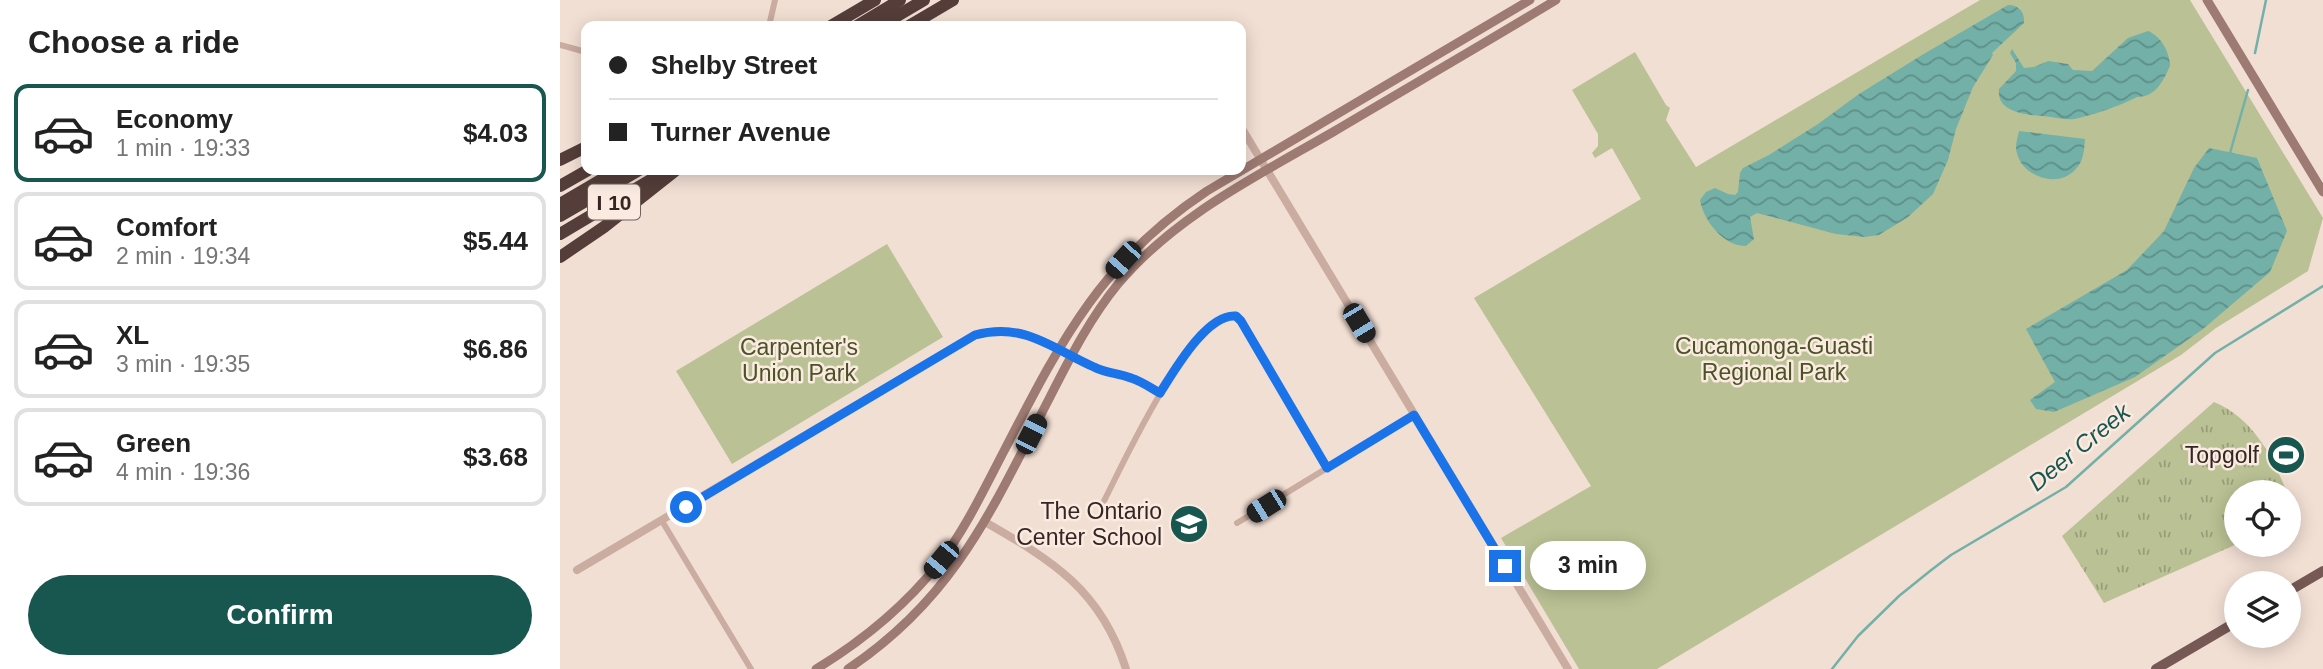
<!DOCTYPE html>
<html lang="en">
<head>
<meta charset="utf-8">
<style>
  :root { --surface:#fff; --page:#f6f6f6; --text:#222; --muted:#767676; --line:#e0e0e0; --accent:#185650 }
  body { margin:0; font-family:Helvetica,sans-serif; background:var(--page); color:var(--text); height:100vh; display:flex; flex-direction:column; font-size:26px; white-space:nowrap }
  * { box-sizing:border-box; margin:0 }
  p { font-size:23px; color:var(--muted) }
  .icon { flex:none; width:38px; height:38px; fill:none; stroke:currentColor; stroke-width:2; stroke-linecap:round; stroke-linejoin:round }
  .map { position:relative; flex:1; overflow:hidden }
  .side { display:flex; flex-direction:column; background:var(--surface); width:560px }
  .side>* { flex:none }
  .banner { position:absolute; left:21px; top:21px; width:665px; height:154px; border-radius:14px; box-shadow:0 4px 18px #0003; display:grid; align-content:center; height:154px; padding:0 28px; background:var(--surface) }
  .tools { position:absolute; left:1664px; top:480px; display:grid; gap:14px }
  .tools a { display:grid; place-items:center; width:77px; height:77px; border-radius:50%; background:var(--surface); box-shadow:0 4px 18px #0003; font-size:35px }
  .end { position:absolute; width:32px; height:32px; margin:-16px; border:9px solid #1a73e8; background:#fff; box-shadow:0 0 0 4px #fff }
  .from { border-radius:50% }
  .bubble { position:absolute; height:49px; border-radius:24px; background:var(--surface); box-shadow:0 4px 18px #0003; font-size:23px; font-weight:600; line-height:49px; text-align:center }
  .car { position:absolute; width:21px; height:42px; margin:-21px -10px; border-radius:9px; box-shadow:0 0 5px 2px #0007; background:linear-gradient(#222 24%,#8ab4d8 0 40%,#222 0 76%,#8ab4d8 0 86%,#222 0) }
  .banner b { display:flex; align-items:center; gap:24px; height:66px; font-size:26px }
  .banner b+b { border-top:2px solid var(--line) }
  .banner i { width:18px; height:18px; background:var(--text) }
  ul { padding:0; list-style:none }
  li { display:flex; align-items:center; gap:21px; height:98px; margin:0 14px 10px; padding:0 14px; border:4px solid var(--line); border-radius:14px }
  li div { flex:1 }
  li b { display:block; font-size:26px }
  li em { font-style:normal; font-weight:600 }
  li.current { border-color:var(--accent) }
  li>.icon { width:63px; height:63px; stroke-width:1.5 }
  h2 { padding:0 28px; font-size:32px; line-height:84px }
  .button { display:flex; gap:14px; margin-top:auto; padding:14px 28px }
  .button a { flex:1; height:80px; border-radius:42px; background:var(--accent); color:#fff; font-size:28px; font-weight:600; line-height:80px; text-align:center }
  main { display:flex; flex:1; min-height:0 }
  .map>svg:first-child { display:block }
</style>
</head>
<body>
<main>
<section class="side">
<h2>Choose a ride</h2>
<ul>
<li class="current"><svg class="icon" aria-label="car" viewBox="0 0 24 24"><path d="M5 17H2v-5l4-1 3-4h7l3 4 3 1v5h-3M9 17h6M6 11h13"/><circle cx="7" cy="17" r="2"/><circle cx="17" cy="17" r="2"/></svg><div><b>Economy</b><p>1 min · 19:33</p></div><em>$4.03</em></li>
<li><svg class="icon" aria-label="car" viewBox="0 0 24 24"><path d="M5 17H2v-5l4-1 3-4h7l3 4 3 1v5h-3M9 17h6M6 11h13"/><circle cx="7" cy="17" r="2"/><circle cx="17" cy="17" r="2"/></svg><div><b>Comfort</b><p>2 min · 19:34</p></div><em>$5.44</em></li>
<li><svg class="icon" aria-label="car" viewBox="0 0 24 24"><path d="M5 17H2v-5l4-1 3-4h7l3 4 3 1v5h-3M9 17h6M6 11h13"/><circle cx="7" cy="17" r="2"/><circle cx="17" cy="17" r="2"/></svg><div><b>XL</b><p>3 min · 19:35</p></div><em>$6.86</em></li>
<li><svg class="icon" aria-label="car" viewBox="0 0 24 24"><path d="M5 17H2v-5l4-1 3-4h7l3 4 3 1v5h-3M9 17h6M6 11h13"/><circle cx="7" cy="17" r="2"/><circle cx="17" cy="17" r="2"/></svg><div><b>Green</b><p>4 min · 19:36</p></div><em>$3.68</em></li>
</ul>
<div class="button"><a>Confirm</a></div>
</section>
<div class="map">
<svg width="1763" height="669" viewBox="0 0 1763 669">
  <defs>
    <pattern id="grass-tufts" width="24" height="20" patternUnits="userSpaceOnUse" patternTransform="scale(1.75)"><rect width="24" height="20" fill="#bac194"/><path d="M3 7l-1-3M5 7V3M7 7l1-3M15 17l-1-3M17 17v-4M19 17l1-3" fill="none" stroke="#989d79"/></pattern>
    <pattern id="water-waves" width="16" height="10" patternUnits="userSpaceOnUse" patternTransform="scale(1.75)"><rect width="16" height="10" fill="#72b0a8"/><path d="M0 5q4-4 8 0t8 0" fill="none" stroke="#5e8f89"/></pattern>
  </defs>
  <rect width="100%" height="100%" fill="#f2dfd4"/>
  <path fill="url(#grass-tufts)" d="M1654,402C1693,418 1712,456 1727,492H1676L1677,544L1544,603L1502,536Z"/>
  <path fill="#bac194" d="M1420,0H1630L1763,218L1748,271L1656,328L1621,355L1097,669H1019L941,538L1031,486L914,298L1081,199L1052,148L1035,158L1032,153L1038,146V134L1012,90L1075,52L1106,105L1110,108L1106,120L1136,167Z
    M327,244L383,337L172,464L116,371Z"/>
  <path fill="url(#water-waves)" d="M1448,5C1459,5 1465,12 1464,23L1432,53L1433,55L1413,87L1396,129L1388,160L1373,194L1348,217L1319,235L1304,237L1276,234L1197,213L1190,217L1194,239L1186,246C1164,246 1144,222 1140,200L1146,192L1155,188L1168,194L1175,195L1178,192L1180,173L1183,168L1209,155L1258,124L1299,94L1362,55Z
    M1588,31C1601,36 1610,53 1610,66C1603,81 1596,97 1577,97C1559,106 1539,113 1519,118C1510,121 1500,118 1491,117C1473,115 1436,115 1439,89L1456,71V63L1450,53L1452,49L1464,68L1474,67L1488,61L1508,64L1513,70L1532,71L1568,38Z
    M1459,131L1525,139C1524,150 1524,161 1515,170C1496,190 1457,175 1456,147C1456,142 1458,136 1459,131Z
    M1649,148L1697,158L1727,231L1710,272L1643,329L1575,377L1494,412L1476,409L1470,400L1495,382L1466,329L1567,270L1604,231L1634,168Z"/>
  <g fill="none" stroke-linecap="round" stroke-linejoin="round">
    <path stroke="#72b0a8" stroke-width="2.5" d="M1695,53L1706,0
      M1670,153L1688,90
      M1272,669L1298,636L1339,596L1370,571L1391,555L1506,487L1655,353L1763,286"/>
    <path stroke="#caaca0" stroke-width="6" d="M209,26L215,0
      M0,45L26,52
      M544,501C563,464 632,312 676,316L681,321L767,468
      M102,521L191,669
      M677,523L854,415"/>
    <path stroke="#caaca0" stroke-width="8" d="M681,127L1008,669
      M425,522C493,561 541,590 566,669
      M17,570L415,335C468,322 488,347 534,367C545,373 559,373 571,378C581,381 591,388 600,393"/>
    <path stroke="#9d7a72" stroke-width="9" d="M1647,0L1763,192
      M256,669C304,640 345,606 380,562C406,528 424,489 444,451C501,341 540,262 647,191L970,0
      M288,669C396,597 433,507 490,397C510,358 530,318 558,284C615,216 697,176 773,132C847,88 922,45 996,0"/>
    <path stroke="#765954" stroke-width="10" d="M1729,591L1763,571
      M1596,669L1676,622"/>
    <path stroke="#553e3a" stroke-width="12" d="M271,26L315,0
      M297,26L340,0
      M320,26L364,0
      M349,26L393,0
      M0,160L26,147
      M0,186L28,170
      M0,204L58,170
      M0,216L79,170
      M0,234L99,175
      M0,257L44,227L116,170"/>
  </g>
  <g fill="none" stroke-linecap="round" stroke-linejoin="round">
    <path stroke="#1a73e8" stroke-width="9" d="M126,507L415,335C465,322 491,348 534,367C545,373 559,373 571,378C581,381 591,388 600,393C614,371 647,313 676,316L681,321L767,468L854,415L945,566"/>
  </g>
  <defs>
    <g id="stadium-disc" transform="scale(2.0125)"><circle r="9.5" fill="#185650" stroke="#faeae0"/><path d="M0-5a6.5 5 0 1 0 0 10a6.5 5 0 1 0 0-10ZM-3.5-1.8h7v3.6h-7Z" fill="#fff"/></g>
    <g id="school-disc" transform="scale(2.0125)"><circle r="9.5" fill="#185650" stroke="#faeae0"/><path d="M0-5L7-2L0 1L-7-2ZM-4 1L0 2.5L4 1V4Q0 6-4 4Z" fill="#fff"/></g>
  </defs>
  <g fill-rule="evenodd">
    <use href="#stadium-disc" x="1726" y="455"/>
    <use href="#school-disc" x="629" y="524"/>
  </g>
  <g text-anchor="middle" dominant-baseline="central" stroke-width="5" stroke-linejoin="round" paint-order="stroke">
    <rect fill="#faeae0" stroke="#6f615c" stroke-width="2" x="28" y="184.5" width="52" height="35" rx="5"/>
    <g font-size="21" font-weight="bold" fill="#332624">
      <text x="54" y="202">I 10</text>
    </g>
    <g font-size="23" fill="#4a5326" stroke="#faeae0">
      <text x="1214" y="346">Cucamonga-Guasti<tspan x="1214" dy="26">Regional Park</tspan></text>
      <text x="239" y="347">Carpenter's<tspan x="239" dy="26">Union Park</tspan></text>
    </g>
    <g font-size="23" fill="#332624" stroke="#faeae0" text-anchor="end">
      <text x="1699" y="455">Topgolf</text>
      <text x="602" y="511">The Ontario<tspan x="602" dy="26">Center School</tspan></text>
    </g>
    <g font-size="24" font-style="italic" fill="#185650" stroke="#faeae0">
      <text transform="translate(1519 447) rotate(-39)">Deer Creek</text>
    </g>
  </g>
</svg>
<div class="tools">
<a><svg class="icon" aria-label="locate" viewBox="0 0 24 24"><circle cx="12" cy="12" r="6"/><path d="M12 2v4M12 18v4M2 12h4M18 12h4"/></svg></a>
<a><svg class="icon" aria-label="layers" viewBox="0 0 24 24"><path d="M12 4l9 5-9 5-9-5zM3 14l9 5 9-5"/></svg></a>
</div>
<i class="end from" style="left:126px;top:507px"></i>
<i class="end" style="left:945px;top:566px"></i>
<div class="bubble" style="left:970px;top:541px;width:116px">3 min</div>
<i class="car" style="left:563px;top:260px;rotate:222deg"></i>
<i class="car" style="left:799px;top:323px;rotate:149deg"></i>
<i class="car" style="left:471px;top:434px;rotate:27deg"></i>
<i class="car" style="left:706px;top:506px;rotate:238deg"></i>
<i class="car" style="left:381px;top:560px;rotate:220deg"></i>
<div class="banner">
<b><i class="from"></i>Shelby Street</b>
<b><i></i>Turner Avenue</b>
</div>
</div>
</main>
</body>
</html>
